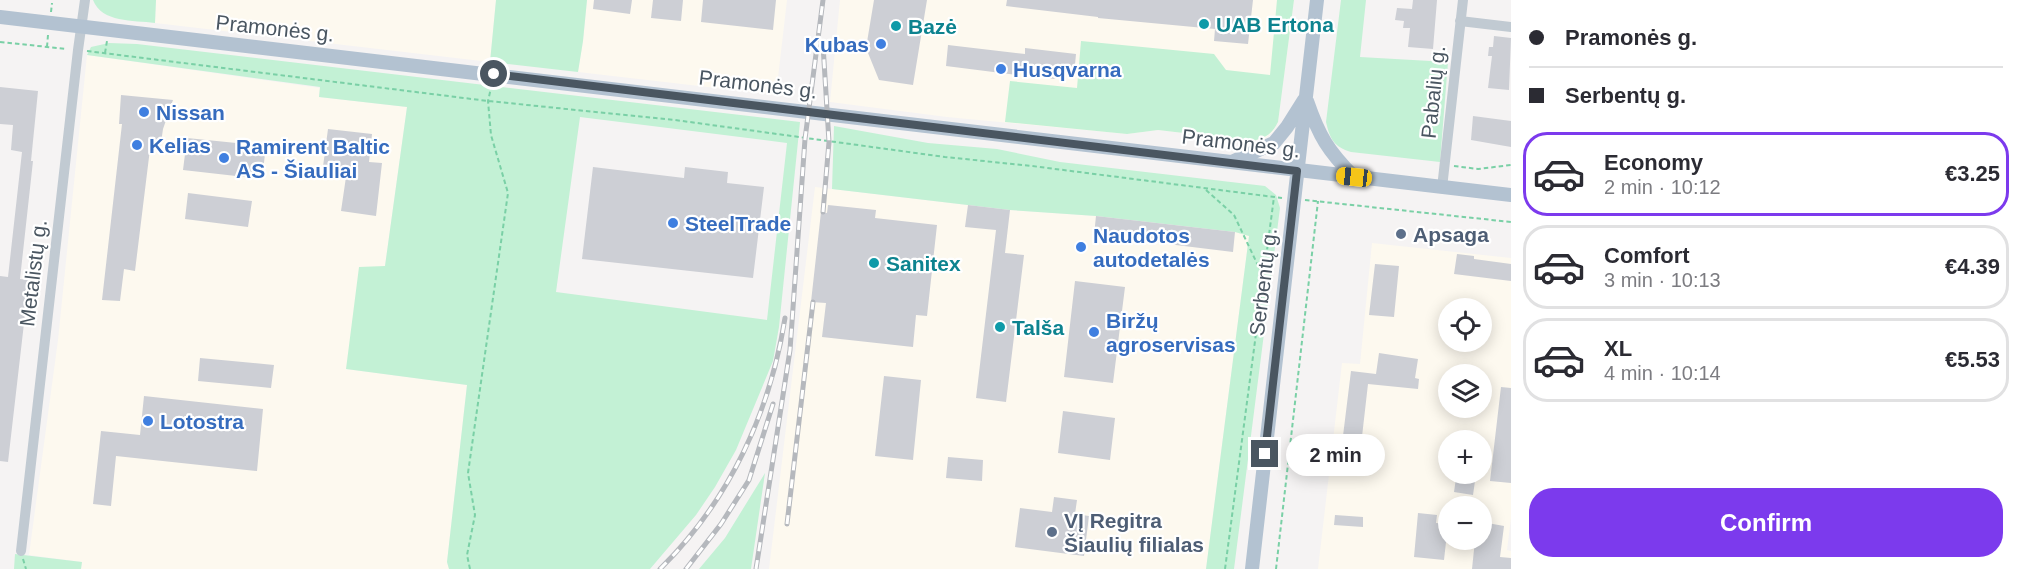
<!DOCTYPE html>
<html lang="en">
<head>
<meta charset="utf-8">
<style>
  :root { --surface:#fff; --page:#f2f2f3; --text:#2b2b33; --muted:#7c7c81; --line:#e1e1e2; --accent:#7c3aed }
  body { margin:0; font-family:Arial,sans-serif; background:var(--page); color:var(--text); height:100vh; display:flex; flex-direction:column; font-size:22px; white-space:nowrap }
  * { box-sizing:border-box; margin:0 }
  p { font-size:20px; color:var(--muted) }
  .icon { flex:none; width:33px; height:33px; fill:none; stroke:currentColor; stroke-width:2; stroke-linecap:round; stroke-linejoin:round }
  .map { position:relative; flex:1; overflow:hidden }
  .panel { display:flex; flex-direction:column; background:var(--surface); width:510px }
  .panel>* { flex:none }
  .hud { display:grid; align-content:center; height:132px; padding:0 18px; background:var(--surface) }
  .buttons { position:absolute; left:1438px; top:298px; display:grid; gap:12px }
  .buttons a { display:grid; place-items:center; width:54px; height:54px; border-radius:50%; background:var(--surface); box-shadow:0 3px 15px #0003; font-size:30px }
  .end { position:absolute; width:27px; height:27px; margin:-14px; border:8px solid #4a5661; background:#fff; box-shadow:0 0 0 3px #fff }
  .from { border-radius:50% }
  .bubble { position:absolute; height:42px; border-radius:21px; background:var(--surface); box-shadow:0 3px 15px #0003; font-size:20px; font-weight:700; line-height:42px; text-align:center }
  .car { position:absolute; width:18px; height:36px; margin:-18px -9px; border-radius:8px; box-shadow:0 0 4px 2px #0007; background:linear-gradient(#f5c518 24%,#345 0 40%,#f5c518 0 76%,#345 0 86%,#f5c518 0) }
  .hud b { display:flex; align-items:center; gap:21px; height:57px; font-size:22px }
  .hud b+b { border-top:2px solid var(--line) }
  .hud i { width:15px; height:15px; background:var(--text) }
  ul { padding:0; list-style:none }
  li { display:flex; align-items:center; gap:18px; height:84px; margin:0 12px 9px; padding:0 6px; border:3px solid var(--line); border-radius:24px }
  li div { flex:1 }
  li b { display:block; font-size:22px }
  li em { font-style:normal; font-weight:700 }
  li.on { border-color:var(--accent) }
  li>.icon { width:54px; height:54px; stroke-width:1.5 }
  .button { display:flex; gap:12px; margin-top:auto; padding:12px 18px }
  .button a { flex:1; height:69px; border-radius:24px; background:var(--accent); color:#fff; font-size:24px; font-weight:700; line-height:69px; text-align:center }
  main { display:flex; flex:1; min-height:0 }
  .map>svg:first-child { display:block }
</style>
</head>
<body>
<main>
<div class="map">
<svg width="1511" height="569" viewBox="0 0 1511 569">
  <rect width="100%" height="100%" fill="#f5f3f3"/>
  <path fill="#fdf9ef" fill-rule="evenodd" d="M156,0H496L490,62L155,23Z
    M587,0H787L776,95L578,72L583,41Z
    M840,0H1294L1278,122L1273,132L1264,139L1252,141L1158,130L1127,134L947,117L830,102Z
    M87,55L320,88L319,97L407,107L385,266L346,369L467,385L447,562L449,569H81L82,562L29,555L58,340Z
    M815,187L1010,210L1096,216L1235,232L1249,236L1206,569H769Z
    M1372,243L1511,258V518L1507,550L1511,551V569H1318L1342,363L1360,364ZM1449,309H1482V342H1449ZM1449,375H1482V408H1449ZM1449,441H1482V474H1449ZM1449,507H1482V540H1449Z"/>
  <path fill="#c3f1d5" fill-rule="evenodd" d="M93,0H156L155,23C133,20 102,23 93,0Z
    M496,0H587L583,41L578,72L490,62Z
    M1277,0H1294L1278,122C1272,134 1266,138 1252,141L1158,130L1127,134L1005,122L1010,81L1077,88L1081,41L1214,54L1226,70L1270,75Z
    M1341,0H1366L1360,57L1448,62L1440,162L1351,152C1334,147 1330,139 1326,122Z
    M109,43L137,44L800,122L779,327L773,361L736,450L715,487L696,515L650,569H449L447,562L467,385L346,369L359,267L385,266L407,107L319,97L320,87L87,55L91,47ZM580,117L787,143L767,320L556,292Z
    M834,126L928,143L997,149L1060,162L1265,186L1276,195L1280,208L1234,569H1206L1249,236L1235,232L1096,216L1010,210L832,189Z
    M765,473L751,569H699L725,538Z
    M15,554L82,562L81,569H14Z"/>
  <path fill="#cdcfd5" d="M594,0H632L630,14L593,9Z
    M653,0H683L681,21L651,18Z
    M703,0H776L773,30L701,22Z
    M874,0H927L913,85L879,80L866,48Z
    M1007,0H1253L1248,44L1214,41L1215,29L1098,18V17L1006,6Z
    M1413,0H1437L1433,49L1408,47L1410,28H1403L1404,21L1395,20L1397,8L1412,9Z
    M1494,36L1511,38L1509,90L1488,88L1492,56H1488L1489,47H1493Z
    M948,45L1025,54V48L1076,54L1074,75L1056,73V79L1044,78L1045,72L1017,68V75L946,66Z
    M0,87L38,91L31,161H33L20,279L29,280L8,462L0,461V276L8,277L22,152L11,150L13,125L0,124Z
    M121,95L173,100L163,129L160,150L150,149L135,271L124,269L120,301L102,300L122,124H119Z
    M1473,116L1511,121V147L1471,140Z
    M328,129L372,134L369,162L382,163L376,216L341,211L346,177L322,174Z
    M187,138L266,146L262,179L183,170Z
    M593,167L684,178L685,167L728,172L727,183L764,187L753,278L582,259Z
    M188,193L252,201L248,227L185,219Z
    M828,205L876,210L875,218L937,225L927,316L916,315L913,347L822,337L826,303L811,302L821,212L827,213Z
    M968,205L1010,210L1005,253L1024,255L1006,402L976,398L996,230L965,227Z
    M1096,216L1235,232L1233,252L1094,235Z
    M1457,254L1474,256V259L1511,264V281L1454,274Z
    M1375,264L1399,266L1394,317L1369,315Z
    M1075,281L1125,287L1113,383L1064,377Z
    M1379,353L1418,359L1415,378L1419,379L1418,389L1368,384L1360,454L1341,452L1351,371L1376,374Z
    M200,358L274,365L271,388L198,381Z
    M884,376L921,380L913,460L875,456Z
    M1501,387L1511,388V483L1490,481Z
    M144,396L263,409L257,471L116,456L111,506L93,504L101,431L140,435Z
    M1063,411L1115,418L1110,460L1058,453Z
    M948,457L983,460L982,481L946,478Z
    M1456,478L1475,481L1473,495L1454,492Z
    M1054,497L1077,500L1075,514L1089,516L1084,556L1015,547L1020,508L1052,512Z
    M1418,513L1437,515L1436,523L1448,524L1444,560L1414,557Z
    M1335,515L1363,517V527L1334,525Z
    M1482,522L1504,526L1500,557L1511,558V569H1472L1475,540H1482Z"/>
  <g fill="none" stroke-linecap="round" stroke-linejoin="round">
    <path stroke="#7ad0a6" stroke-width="2" stroke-dasharray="4.5 3" stroke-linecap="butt" d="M51,12L52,3
      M0,42L67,49
      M47,47L48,35
      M87,51L488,101L675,120L945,157L1032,166L1282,198
      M105,53L107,41
      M1454,166L1478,169L1511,165
      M1206,190L1234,215L1263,276
      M1305,200L1511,222
      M23,559L26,569
      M470,569L467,555L475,515L468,473L508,193L491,135L488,101L491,88
      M1225,569L1274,197
      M1276,569L1318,201"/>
    <path stroke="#c1cad2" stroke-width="10" d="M1460,21L1511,27
      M1442,188L1463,0
      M21,551L78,50L85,0"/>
    <path stroke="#b3c2d1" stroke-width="14" d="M0,17L1511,195
      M1307,101C1319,136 1328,151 1354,177
      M1232,162L1274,143L1287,127L1304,100
      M1252,569L1317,0"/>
    <g stroke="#b5b8bd" stroke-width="5">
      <path id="rail" d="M823,212L829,142L823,45
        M787,524L813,302
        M660,569C729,501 770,413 785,318
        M686,569L721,524L749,480L773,404
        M756,569L790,350L805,139L823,0"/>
    </g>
    <use href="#rail" stroke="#fff" stroke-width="3" stroke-dasharray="9" stroke-linecap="butt"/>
  </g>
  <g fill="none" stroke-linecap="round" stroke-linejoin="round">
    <path stroke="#4a5661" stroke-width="8" d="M494,74L1297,171L1265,454"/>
  </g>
  <g fill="#0f9aa8" stroke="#fff" stroke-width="2">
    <circle cx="1204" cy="24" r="6"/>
    <circle cx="896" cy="26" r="6"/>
    <circle cx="874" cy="263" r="6"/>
    <circle cx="1000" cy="327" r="6"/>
  </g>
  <g fill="#3f7fe0" stroke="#fff" stroke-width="2">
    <circle cx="881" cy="44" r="6"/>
    <circle cx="1001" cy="69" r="6"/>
    <circle cx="144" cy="112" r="6"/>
    <circle cx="137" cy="145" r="6"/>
    <circle cx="224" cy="158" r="6"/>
    <circle cx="673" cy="223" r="6"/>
    <circle cx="1081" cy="247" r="6"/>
    <circle cx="1094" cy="332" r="6"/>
    <circle cx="148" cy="421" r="6"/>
  </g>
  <g fill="#5c6f8a" stroke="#fff" stroke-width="2">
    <circle cx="1401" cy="234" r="6"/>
    <circle cx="1052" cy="532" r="6"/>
  </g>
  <g text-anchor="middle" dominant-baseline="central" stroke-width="4.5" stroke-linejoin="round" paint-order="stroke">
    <g font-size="21" font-weight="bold" fill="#0d838f" stroke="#fff" text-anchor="start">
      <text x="1216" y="24">UAB Ertona</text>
      <text x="908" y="26">Bazė</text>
      <text x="886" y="263">Sanitex</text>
      <text x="1012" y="327">Talša</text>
    </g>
    <g font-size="21" fill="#4a5661" stroke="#fff">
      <text transform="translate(275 28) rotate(6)">Pramonės g.</text>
      <text transform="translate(758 84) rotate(7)">Pramonės g.</text>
      <text transform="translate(1433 92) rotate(-84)">Pabalių g.</text>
      <text transform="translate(1241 143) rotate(7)">Pramonės g.</text>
      <text transform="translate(33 273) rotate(-83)">Metalistų g.</text>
      <text transform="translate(1263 282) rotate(-83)">Serbentų g.</text>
    </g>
    <g font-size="21" font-weight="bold" fill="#366cbe" stroke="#fff" text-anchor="start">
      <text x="869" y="44" text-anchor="end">Kubas</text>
      <text x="1013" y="69">Husqvarna</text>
      <text x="156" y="112">Nissan</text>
      <text x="149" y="145">Kelias</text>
      <text x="236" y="146">Ramirent Baltic<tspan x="236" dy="24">AS - Šiauliai</tspan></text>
      <text x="685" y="223">SteelTrade</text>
      <text x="1093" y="235">Naudotos<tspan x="1093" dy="24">autodetalės</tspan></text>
      <text x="1106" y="320">Biržų<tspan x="1106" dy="24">agroservisas</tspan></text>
      <text x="160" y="421">Lotostra</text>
    </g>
    <g font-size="21" font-weight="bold" fill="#4e5e75" stroke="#fff" text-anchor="start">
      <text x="1413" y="234">Apsaga</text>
      <text x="1064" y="520">VĮ Regitra<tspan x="1064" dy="24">Šiaulių filialas</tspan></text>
    </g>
  </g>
</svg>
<div class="buttons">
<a><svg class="icon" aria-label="locate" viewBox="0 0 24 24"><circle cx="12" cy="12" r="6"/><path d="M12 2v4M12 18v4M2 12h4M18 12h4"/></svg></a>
<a><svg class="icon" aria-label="layers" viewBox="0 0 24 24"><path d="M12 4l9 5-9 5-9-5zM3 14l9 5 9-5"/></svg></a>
<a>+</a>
<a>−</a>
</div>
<i class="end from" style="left:494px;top:74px"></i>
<i class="end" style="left:1265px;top:454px"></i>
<div class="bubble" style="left:1286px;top:434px;width:99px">2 min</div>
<i class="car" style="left:1354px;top:177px;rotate:276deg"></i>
</div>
<section class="panel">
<div class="hud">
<b><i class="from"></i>Pramonės g.</b>
<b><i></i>Serbentų g.</b>
</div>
<ul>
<li class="on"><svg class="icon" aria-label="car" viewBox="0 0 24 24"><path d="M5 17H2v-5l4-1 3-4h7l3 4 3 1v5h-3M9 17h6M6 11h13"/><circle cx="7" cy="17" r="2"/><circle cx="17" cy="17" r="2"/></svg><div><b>Economy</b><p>2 min · 10:12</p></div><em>€3.25</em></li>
<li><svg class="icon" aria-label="car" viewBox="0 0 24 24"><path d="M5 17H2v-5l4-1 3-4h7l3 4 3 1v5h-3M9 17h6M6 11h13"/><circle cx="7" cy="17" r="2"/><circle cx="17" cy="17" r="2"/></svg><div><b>Comfort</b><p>3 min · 10:13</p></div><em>€4.39</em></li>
<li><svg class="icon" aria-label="car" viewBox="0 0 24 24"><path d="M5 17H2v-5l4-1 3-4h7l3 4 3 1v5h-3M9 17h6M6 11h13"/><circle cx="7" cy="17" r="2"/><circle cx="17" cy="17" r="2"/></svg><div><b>XL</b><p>4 min · 10:14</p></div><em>€5.53</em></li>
</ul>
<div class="button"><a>Confirm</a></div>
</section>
</main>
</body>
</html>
